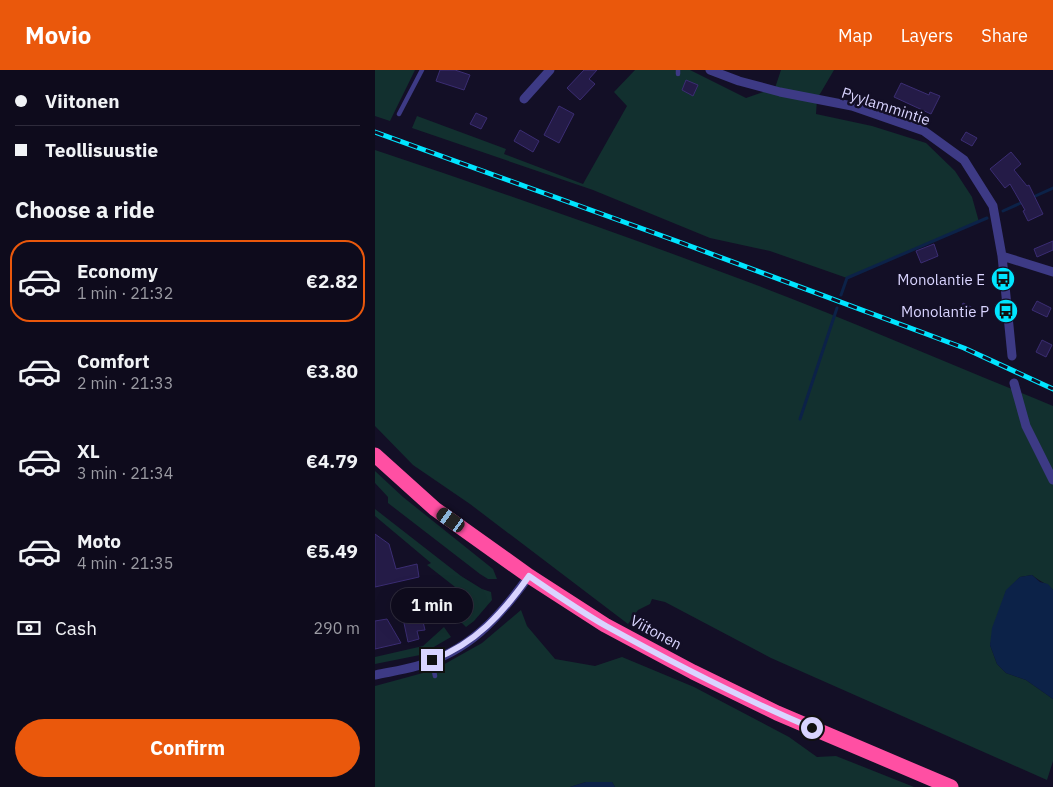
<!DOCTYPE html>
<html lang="en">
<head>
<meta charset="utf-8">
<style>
  :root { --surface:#0e0b1c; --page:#1c1929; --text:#f1f3f6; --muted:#9b9ba3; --line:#2e2b3b; --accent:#ea580c }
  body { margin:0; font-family:"IBM Plex Sans",sans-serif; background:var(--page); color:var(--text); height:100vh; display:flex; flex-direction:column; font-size:19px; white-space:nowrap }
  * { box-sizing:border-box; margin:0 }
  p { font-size:16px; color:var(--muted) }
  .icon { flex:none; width:28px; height:28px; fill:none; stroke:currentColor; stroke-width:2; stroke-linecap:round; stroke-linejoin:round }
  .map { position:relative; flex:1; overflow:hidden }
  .drawer { display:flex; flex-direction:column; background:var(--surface); width:375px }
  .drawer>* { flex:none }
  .hud { display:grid; align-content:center; height:110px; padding:0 15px; background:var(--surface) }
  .end { position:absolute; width:22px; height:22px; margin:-11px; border:6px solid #d9d4ff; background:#111; box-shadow:0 0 0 2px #111 }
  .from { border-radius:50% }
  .bubble { position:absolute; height:35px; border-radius:18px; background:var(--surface); box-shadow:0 5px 20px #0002,0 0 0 1px var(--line); font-size:16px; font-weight:700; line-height:35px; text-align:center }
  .car { position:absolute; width:15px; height:30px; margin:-15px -8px; border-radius:6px; box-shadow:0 0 4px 1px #0007; background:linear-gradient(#222 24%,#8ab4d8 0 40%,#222 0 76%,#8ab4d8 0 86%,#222 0) }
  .hud b { display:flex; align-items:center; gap:18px; height:48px; font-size:19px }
  .hud b+b { border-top:1px solid var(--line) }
  .hud i { width:12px; height:12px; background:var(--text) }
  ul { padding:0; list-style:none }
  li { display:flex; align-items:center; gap:15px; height:82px; margin:0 10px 8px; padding:0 5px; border:2px solid transparent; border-radius:20px }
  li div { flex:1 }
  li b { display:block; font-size:19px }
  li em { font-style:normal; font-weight:700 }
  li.selected { border-color:var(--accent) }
  li>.icon { width:45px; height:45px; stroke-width:1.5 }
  h2 { padding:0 15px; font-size:22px; line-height:60px }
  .pay { display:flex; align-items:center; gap:12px; height:55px; padding:0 15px; font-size:19px }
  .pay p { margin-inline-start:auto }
  .action { display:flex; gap:10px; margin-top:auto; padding:10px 15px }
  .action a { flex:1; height:58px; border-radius:30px; background:var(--accent); color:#fff; font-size:20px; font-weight:700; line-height:58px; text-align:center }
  header { display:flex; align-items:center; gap:30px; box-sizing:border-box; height:70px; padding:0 25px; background:var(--accent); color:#fff }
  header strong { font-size:24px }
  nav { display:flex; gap:28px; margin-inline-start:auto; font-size:18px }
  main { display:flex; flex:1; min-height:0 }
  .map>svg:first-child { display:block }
</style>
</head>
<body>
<header>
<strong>Movio</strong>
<nav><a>Map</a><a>Layers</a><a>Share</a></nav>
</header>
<main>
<section class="drawer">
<div class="hud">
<b><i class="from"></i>Viitonen</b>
<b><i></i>Teollisuustie</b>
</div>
<h2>Choose a ride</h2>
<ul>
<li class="selected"><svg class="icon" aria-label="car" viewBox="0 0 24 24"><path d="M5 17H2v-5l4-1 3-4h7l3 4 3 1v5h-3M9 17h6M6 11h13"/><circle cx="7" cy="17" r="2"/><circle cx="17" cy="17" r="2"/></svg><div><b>Economy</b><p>1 min · 21:32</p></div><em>€2.82</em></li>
<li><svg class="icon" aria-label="car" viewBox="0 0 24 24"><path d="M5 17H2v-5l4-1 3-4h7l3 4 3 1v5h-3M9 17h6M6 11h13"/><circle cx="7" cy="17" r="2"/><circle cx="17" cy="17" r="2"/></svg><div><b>Comfort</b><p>2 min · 21:33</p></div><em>€3.80</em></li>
<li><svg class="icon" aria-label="car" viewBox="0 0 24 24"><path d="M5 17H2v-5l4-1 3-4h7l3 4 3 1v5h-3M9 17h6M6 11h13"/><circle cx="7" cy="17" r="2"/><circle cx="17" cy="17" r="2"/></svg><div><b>XL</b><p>3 min · 21:34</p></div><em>€4.79</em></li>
<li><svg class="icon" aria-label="car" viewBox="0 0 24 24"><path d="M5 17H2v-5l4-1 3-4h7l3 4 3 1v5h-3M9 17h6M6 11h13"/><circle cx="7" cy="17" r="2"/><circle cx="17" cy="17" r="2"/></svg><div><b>Moto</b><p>4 min · 21:35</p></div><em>€5.49</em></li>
</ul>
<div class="pay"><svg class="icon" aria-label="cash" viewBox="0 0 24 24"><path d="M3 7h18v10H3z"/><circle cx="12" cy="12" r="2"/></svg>Cash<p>290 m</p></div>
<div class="action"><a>Confirm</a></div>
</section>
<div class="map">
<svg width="678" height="717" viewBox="0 0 678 717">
  <rect width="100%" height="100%" fill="#130f26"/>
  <path fill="#12302f" d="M0,0H40L15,51L0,46Z
    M260,0H315L371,28L400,18L406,0H459L442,29L441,44L497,56L551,73L580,101L597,127L604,152L472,208L395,181L335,168L218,120L37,58L42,46L131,79L129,84L208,114L252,36L239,22Z
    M0,80C129,123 257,168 384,216C483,254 580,296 678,336V520C672,513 665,512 657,505L645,507L631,521L615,575L622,594L631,603L651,610L678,629V691L672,710L396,588L290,532L277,529L275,534L263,540L253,554L95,434L38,395L0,356Z
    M0,401L28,427L118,499L122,509H113L105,504L13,433V427L0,413Z
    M0,439L86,506L107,519L116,522L117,530L99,551L91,557L84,550L83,545L98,531L52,495L56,493L0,446Z
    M146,540L152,556L180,589L220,596L247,587L319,617L414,667L442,687L461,686L539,717H240L237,712H211L195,717H0V616L59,600L107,573Z
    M69,557L76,567L45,585L0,594V587L48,576Z"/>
  <path fill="#0c2248" d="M657,505L665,512L673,514L678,520V629L651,610L631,603L622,594L615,575L617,558L631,520L645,507Z
    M211,712H237L240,717H195Z"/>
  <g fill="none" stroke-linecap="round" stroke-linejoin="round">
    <path stroke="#0c2248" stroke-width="3" d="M656,128L678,118
      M628,141L648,132
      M466,225L472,208L612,148
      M425,349L462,238"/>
  </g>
  <path fill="#241b47" stroke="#3b2d73" d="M65,0H80L95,5L89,20L61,11Z
    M209,0H222L214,9L220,14L205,30L192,18Z
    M311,10L323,15L318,26L307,20Z
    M526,13L554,25L555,22L565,26L556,44L519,27Z
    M184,36L199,44L184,73L169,65Z
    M101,43L112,48L106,59L95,54Z
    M145,60L164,71L158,82L139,71Z
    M591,62L602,68L597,76L586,70Z
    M636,82L646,94L639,100L652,116L654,115L668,144L653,151L648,141L650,140L635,114L630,118L615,99Z
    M678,171V180L662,187L659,179Z
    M559,174L563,186L546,193L541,181Z
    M662,231L676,238L672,247L657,240Z
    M588,233L602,240L598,248L584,242Z
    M667,270L677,275L671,287L661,282Z
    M0,464L14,474L21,499L42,494L44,507L0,517Z
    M44,535L50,560L42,561L44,569L33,572L26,539Z
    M12,549L26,573L0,579V551Z"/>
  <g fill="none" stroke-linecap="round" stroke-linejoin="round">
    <path stroke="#3d3a85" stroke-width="4.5" d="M303,0V4
      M24,44L47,0
      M57,591L60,606"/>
    <path stroke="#3d3a85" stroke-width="9" d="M335,0L364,11L405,22L477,36L549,61L589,90L618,136L627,186L637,286
      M149,29L175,0
      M627,186L678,202
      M639,313L651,356L678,410
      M0,605C14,602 28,600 42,596C94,581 123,549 154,506"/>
    <path stroke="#ff4fa3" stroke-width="15" d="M0,385L60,439L154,506L230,555L318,602L402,643L576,717"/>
    <g stroke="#00e5ff" stroke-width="5">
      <path id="rail" d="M0,62L307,173L589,278L678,319"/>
    </g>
    <use href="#rail" stroke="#130f26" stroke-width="3" stroke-dasharray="9" stroke-linecap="butt"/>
  </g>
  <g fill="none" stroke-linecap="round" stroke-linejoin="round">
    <path stroke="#d9d4ff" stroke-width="6" d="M57,590C100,574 128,543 154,506C179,523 205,541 231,556C298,593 366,628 437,658"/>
  </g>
  <defs>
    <g id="bus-disc" transform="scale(1.25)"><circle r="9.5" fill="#00e5ff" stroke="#130f26"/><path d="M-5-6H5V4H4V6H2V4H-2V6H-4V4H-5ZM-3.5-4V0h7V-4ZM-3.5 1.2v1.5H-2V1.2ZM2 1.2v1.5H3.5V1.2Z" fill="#111"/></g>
  </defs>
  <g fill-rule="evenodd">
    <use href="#bus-disc" x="628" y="209"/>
    <use href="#bus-disc" x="631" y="241"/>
  </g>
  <g text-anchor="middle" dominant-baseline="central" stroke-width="5" stroke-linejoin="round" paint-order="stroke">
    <g font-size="15" fill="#d9d4ff" stroke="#130f26">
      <text transform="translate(511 36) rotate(18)">Pyylammintie</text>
      <text transform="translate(281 562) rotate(28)">Viitonen</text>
    </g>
    <g font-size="15" fill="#d9d4ff" stroke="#130f26" text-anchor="end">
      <text x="610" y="209">Monolantie E</text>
      <text x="614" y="241">Monolantie P</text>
    </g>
  </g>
</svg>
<i class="end from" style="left:437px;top:658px"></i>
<i class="end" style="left:57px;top:590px"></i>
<div class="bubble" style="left:16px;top:518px;width:82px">1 min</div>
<i class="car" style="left:76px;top:450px;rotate:305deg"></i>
</div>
</main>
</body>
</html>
